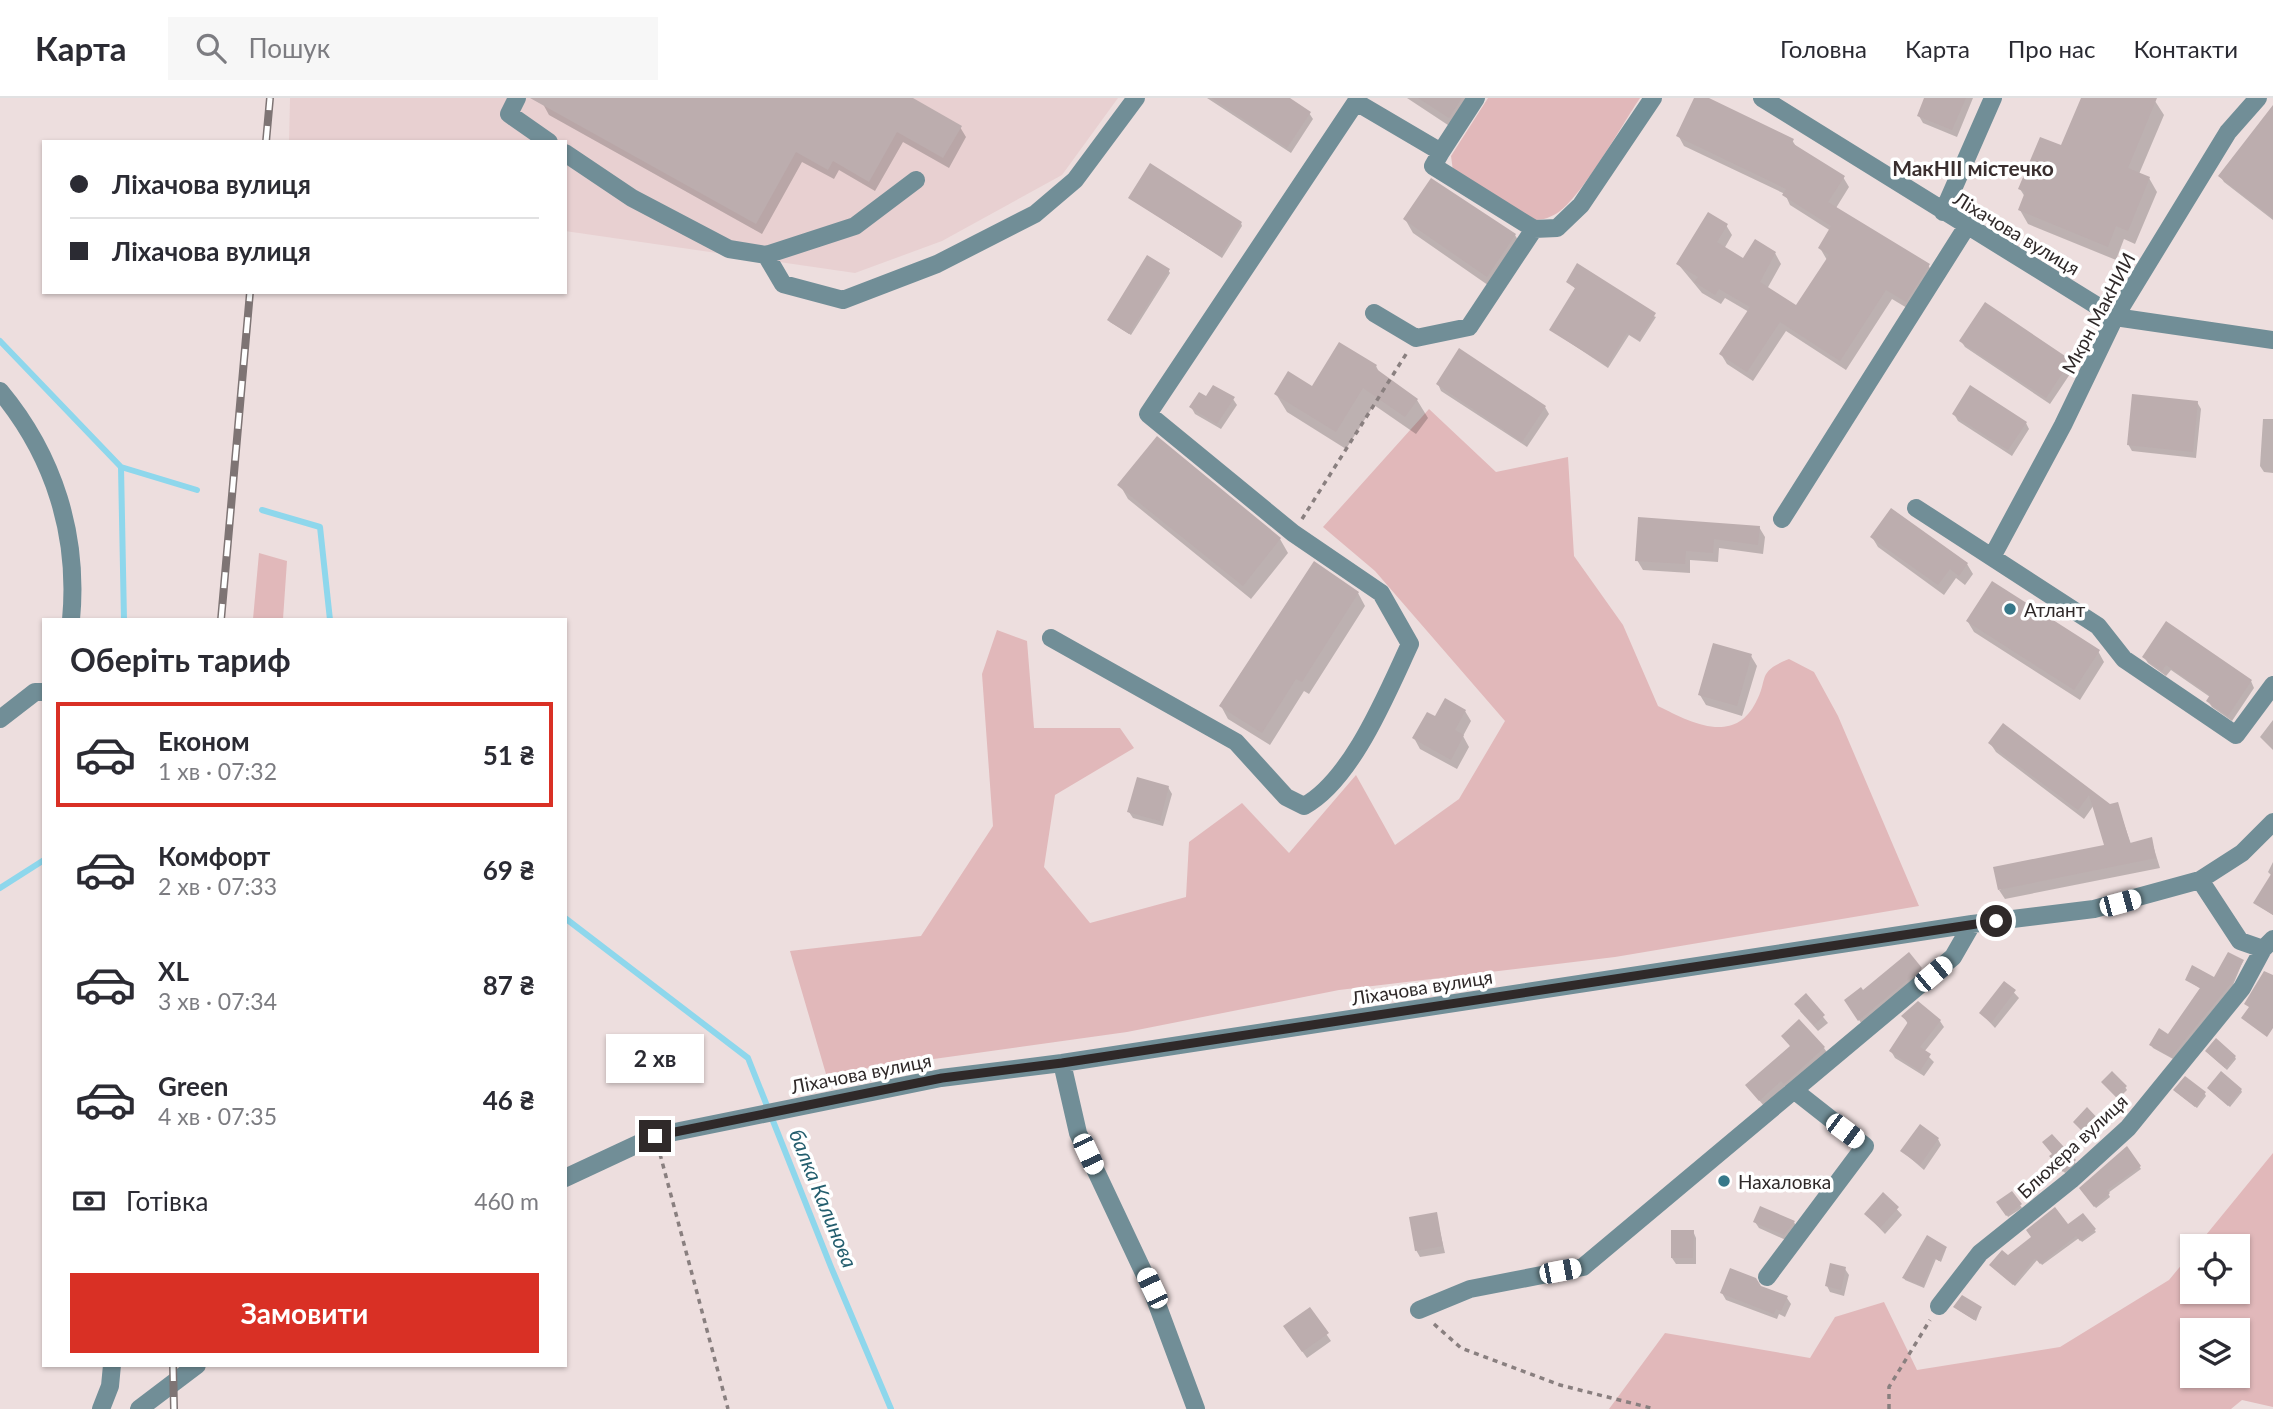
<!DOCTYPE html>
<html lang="uk">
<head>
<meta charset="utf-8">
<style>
  :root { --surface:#fff; --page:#f7f7f7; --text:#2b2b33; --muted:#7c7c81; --line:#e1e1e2; --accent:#d93025 }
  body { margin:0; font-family:Lato,sans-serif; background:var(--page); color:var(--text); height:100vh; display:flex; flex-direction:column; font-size:26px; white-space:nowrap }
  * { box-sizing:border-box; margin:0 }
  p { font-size:23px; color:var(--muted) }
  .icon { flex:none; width:38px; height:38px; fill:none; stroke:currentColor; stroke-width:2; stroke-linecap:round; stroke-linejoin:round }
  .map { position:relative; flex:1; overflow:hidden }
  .panel { position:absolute; left:42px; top:520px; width:525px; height:749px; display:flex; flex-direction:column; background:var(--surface); border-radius:0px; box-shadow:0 2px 5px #0004 }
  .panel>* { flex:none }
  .hud { position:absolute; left:42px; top:42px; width:525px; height:154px; border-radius:0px; box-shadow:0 2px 5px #0004; display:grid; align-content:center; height:154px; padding:0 28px; background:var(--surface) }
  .controls { position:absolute; left:2180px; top:1136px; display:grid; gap:14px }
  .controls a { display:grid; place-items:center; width:70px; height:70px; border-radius:0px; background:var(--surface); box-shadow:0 2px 5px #0004; font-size:35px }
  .end { position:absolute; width:32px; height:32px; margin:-16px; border:9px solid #2f2929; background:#fff; box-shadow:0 0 0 4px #fff }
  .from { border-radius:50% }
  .bubble { position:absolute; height:49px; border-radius:0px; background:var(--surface); box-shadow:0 2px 5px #0004; font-size:23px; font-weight:700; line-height:49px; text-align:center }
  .car { position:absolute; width:21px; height:42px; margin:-21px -10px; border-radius:9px; box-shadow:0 0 5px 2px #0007; background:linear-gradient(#fff 24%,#345 0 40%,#fff 0 76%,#345 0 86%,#fff 0) }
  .hud b { display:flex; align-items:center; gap:24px; height:66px; font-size:26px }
  .hud b+b { border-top:2px solid var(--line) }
  .hud i { width:18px; height:18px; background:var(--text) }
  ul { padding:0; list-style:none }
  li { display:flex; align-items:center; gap:21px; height:105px; margin:0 14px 10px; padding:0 14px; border:4px solid transparent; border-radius:0px }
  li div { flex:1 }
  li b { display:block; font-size:26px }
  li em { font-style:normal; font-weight:700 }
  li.current { border-color:var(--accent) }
  li>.icon { width:63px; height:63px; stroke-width:1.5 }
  h2 { padding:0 28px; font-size:32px; line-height:84px }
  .pay { display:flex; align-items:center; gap:18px; height:77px; padding:0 28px; font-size:26px }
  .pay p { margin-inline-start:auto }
  .button { display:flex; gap:14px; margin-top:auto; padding:14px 28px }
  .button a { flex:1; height:80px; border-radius:0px; background:var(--accent); color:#fff; font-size:28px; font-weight:700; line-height:80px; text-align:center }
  header { display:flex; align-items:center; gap:42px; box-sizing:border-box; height:98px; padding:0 35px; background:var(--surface); border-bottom:2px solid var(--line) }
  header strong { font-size:33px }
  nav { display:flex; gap:38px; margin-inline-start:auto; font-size:24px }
  .search { width:490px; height:63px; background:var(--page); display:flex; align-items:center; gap:18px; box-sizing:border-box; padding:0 24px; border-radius:0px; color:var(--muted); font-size:26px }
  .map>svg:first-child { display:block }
</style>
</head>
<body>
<header>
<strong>Карта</strong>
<div class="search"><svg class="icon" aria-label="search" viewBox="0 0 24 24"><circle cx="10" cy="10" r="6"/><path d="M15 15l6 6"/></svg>Пошук</div>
<nav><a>Головна</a><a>Карта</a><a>Про нас</a><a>Контакти</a></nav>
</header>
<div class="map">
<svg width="2273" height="1311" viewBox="0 0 2273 1311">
  <rect width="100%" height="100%" fill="#eddede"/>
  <path fill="#e8d0d1" d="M290,0H1118L1062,77L942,143L855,175L565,133V44H289Z"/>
  <path fill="#e1b8ba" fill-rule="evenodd" d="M1488,0H1640C1622,27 1583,96 1560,113C1551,120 1540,123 1529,122L1453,73L1451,58Z
    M1429,311L1496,374L1568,359L1574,458L1623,527L1658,608C1690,624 1734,648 1756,604C1769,580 1756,574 1789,561L1814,574L1838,618L1919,808L1615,859L1339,892L1127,934L826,976L790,853L921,838L993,728L982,576L997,532L1027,543L1034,630H1120L1134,650L1055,697L1044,769L1090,825L1186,799L1189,744L1242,705L1289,755L1356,677L1395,747L1459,701L1505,623L1375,473L1323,429Z
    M259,455L287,463L283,521H253Z
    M2273,1055V1309L2242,1302L2231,1311H1609L1665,1235L1810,1260L1835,1219L1884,1204L1917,1272L2060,1249L2169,1182L2193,1153V1194H2238V1148H2197ZM2193,1232H2238V1278H2193Z"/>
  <path fill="#0003" d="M547,0H909L960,29L966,39L949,70L903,44L875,93L839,72L834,81L802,64L762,136L549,17L543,6Z
    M1207,0H1287L1309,15L1313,21L1291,55Z
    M1407,0H1471L1457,33Z
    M1696,0H1705L1792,42L1797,50L1843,79L1849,89L1836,110L1928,167L1934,177L1912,213L1892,201L1846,272L1786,233L1753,283L1727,266L1721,256L1749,214L1725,200L1721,206L1702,195L1678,166L1726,127L1732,137L1724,151L1743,163L1775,155L1781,166L1767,191L1796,209L1827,162L1820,150L1831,133L1790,107L1785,96L1684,48L1678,37Z
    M1926,0H1973L1957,39L1923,25L1919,18Z
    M2083,0H2149L2155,3L2164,17L2139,76L2149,80L2157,94L2135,146L2124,141L2116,162L2028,126L2020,112L2025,99L2020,91L2062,50Z
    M2273,10V122L2224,84L2220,78Z
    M1130,100L1241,125L1242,128L1222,160Z
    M1405,121L1515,137L1523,151L1495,192L1413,135Z
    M1168,172L1170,175L1131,237L1110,224L1109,222Z
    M1568,184L1656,219L1640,244L1629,237L1608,270L1551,232L1576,191Z
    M1985,207L2070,263L2074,270L2050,306L1965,249L1961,243Z
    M1376,268L1380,276L1417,302L1428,320L1416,336L1374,307L1346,351L1287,314L1276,296L1313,290Z
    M1438,286L1545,309L1549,316L1527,349L1441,293Z
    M1207,301H1233L1237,307L1221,331L1195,316L1191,309Z
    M2197,304L2201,311L2196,360L2132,353L2128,346Z
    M1954,316L2026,325L2029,331L2012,358L1958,323Z
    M2263,321H2273V375L2264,374L2260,368Z
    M1157,340L1280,441L1288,455L1251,501L1128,401L1120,387Z
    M1640,421L1759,429L1765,439L1763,456L1719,450L1718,464L1690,462V475L1643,472L1637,462Z
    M1872,439L1967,466L1973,476L1965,487L1956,480L1944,497L1878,449Z
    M1358,495L1365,508L1309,596L1304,593L1270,647L1228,621L1221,608Z
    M1968,524L2098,553L2104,564L2080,602L1974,534Z
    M1751,558L1757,568L1742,618L1706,607L1700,597Z
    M2144,559L2251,583L2254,590L2232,623L2212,609L2208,603L2210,599L2171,572L2166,578L2148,565Z
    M1465,613L1471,623L1463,638L1469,649L1457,671L1420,651L1414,640L1435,620Z
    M2273,622V652L2260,639Z
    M2003,628L2110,708L2117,706L2131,746L2151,741L2160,770L2005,801L1999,792L2106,748L2094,707L2084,721L1996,654L1990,645Z
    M1168,689L1172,696L1163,728L1133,720L1129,714Z
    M2273,764V817L2255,805L2272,778L2268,774Z
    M2243,863L2233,887L2173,961L2153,950L2151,947L2169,938L2201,891L2187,882L2215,881Z
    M1921,871L1924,878L1863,928L1850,908Z
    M2005,885L2019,900L1995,930L1981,915Z
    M1806,898L1828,925L1818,933L1800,913Z
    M1903,918L1940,923L1944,929L1924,954L1934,964L1924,978L1895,960L1891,953L1908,926Z
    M1783,938L1824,950L1828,956L1788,991L1785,988L1764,1008L1747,988L1791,949Z
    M2209,956L2235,959L2236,961L2227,972Z
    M2105,987L2125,989L2127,992L2118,1001Z
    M2209,991L2241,992L2242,994L2230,1009Z
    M2175,993L2205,996L2206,998L2197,1010Z
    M2087,1012L2101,1028L2089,1040L2076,1026Z
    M1938,1041L1941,1047L1924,1072L1902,1053Z
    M2127,1051L2141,1071L2108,1095L2110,1099L2096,1110L2083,1093Z
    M2053,1061L2074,1063L2076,1066L2065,1075Z
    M2012,1095L2022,1110L2008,1119L1999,1105Z
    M1884,1097L1902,1117L1885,1136L1866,1116Z
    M1436,1116L1445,1155L1420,1159L1416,1152Z
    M2083,1117L2096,1134L2082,1144L2079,1140L2042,1167L2038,1161L2015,1188L1993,1169L2068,1129Z
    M1755,1124H1794L1797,1130L1788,1143L1759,1130Z
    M1693,1133L1696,1140V1166H1676L1672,1160Z
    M1946,1151L1941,1164L1936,1161L1924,1190L1905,1182L1904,1180Z
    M1845,1171L1849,1177L1844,1198L1830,1194L1827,1188Z
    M1760,1190L1787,1200L1791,1206L1785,1219L1779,1216L1777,1221L1726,1202L1722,1195Z
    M1981,1210L1976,1223L1957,1211Z
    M1309,1211L1331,1243L1307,1260L1289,1235Z"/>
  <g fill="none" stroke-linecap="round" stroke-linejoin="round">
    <path stroke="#8ed7ec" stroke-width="6" d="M0,243L121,369L197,392
      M121,369L124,522
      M262,412L320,429L330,522
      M0,790L44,762
      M565,820L748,960L831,1169L891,1311"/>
  </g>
  <path fill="#bcadae" d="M530,0H913L962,28L943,60L897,34L869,84L833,63L828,72L796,54L756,126Z
    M1212,0H1290L1311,14L1287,50Z
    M1418,0H1462L1449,20Z
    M1694,0H1709L1794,41L1792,45L1845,78L1828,104L1930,166L1906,204L1886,192L1840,263L1780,224L1747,274L1719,256L1750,209L1719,191L1715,197L1694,184L1698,179L1676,166L1708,114L1728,126L1717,144L1743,160L1755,141L1776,154L1760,184L1796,207L1829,157L1818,150L1831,128L1782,97L1786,91L1676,38Z
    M1924,0H1966L1952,32L1917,18Z
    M2081,0H2157L2128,70L2150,79L2128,133L2116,128L2108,149L2018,112L2025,94L2018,91L2040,39L2061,47Z
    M2273,7V120L2218,78Z
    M1150,65L1242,124L1220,158L1128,100Z
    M1431,80L1516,136L1487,179L1403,121Z
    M1147,157L1170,171L1129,236L1107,222Z
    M1577,165L1656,215L1639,242L1627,235L1607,268L1549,232L1575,190L1566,184Z
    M1985,204L2071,262L2046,300L1959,243Z
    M1339,244L1377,267L1375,270L1418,301L1405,319L1363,290L1336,334L1274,296L1288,273L1312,288Z
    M1459,250L1546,308L1522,344L1436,286Z
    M1213,287L1235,299L1217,326L1189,309L1199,294L1206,298Z
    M1970,287L2027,324L2008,352L1952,316Z
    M2132,296L2198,303L2193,354L2127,347Z
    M1157,338L1281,440L1243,488L1117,387Z
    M1891,410L1968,465L1959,478L1950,471L1938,487L1870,439Z
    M1638,419L1760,428L1758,447L1714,441L1713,455L1686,453L1685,466L1635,463Z
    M1314,463L1359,494L1302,584L1296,581L1262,635L1219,608Z
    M1992,483L2100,552L2074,592L1966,523Z
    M2166,523L2252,582L2228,618L2206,603L2210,597L2166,567L2162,573L2142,559Z
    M1713,545L1752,556L1737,608L1698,597Z
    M1445,600L1466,612L1455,632L1464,637L1451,662L1412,640L1427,614L1435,618Z
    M2003,625L2110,706L2118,704L2130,745L2152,739L2156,760L1998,792L1993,769L2104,747L2089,697L2078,712L1988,645Z
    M1137,679L1169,688L1160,723L1127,714Z
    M2273,773V817L2253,805Z
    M1909,854L1922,870L1858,923L1844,902L1861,889L1863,892Z
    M2228,854L2244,862L2232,884L2171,959L2149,947L2159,930L2168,936L2200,890L2185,882L2192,867L2214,879Z
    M2264,873L2273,877V930L2267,939L2241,920L2249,909L2244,906Z
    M2004,883L2016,892L1991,925L1979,915Z
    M1806,895L1825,917L1814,927L1794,906Z
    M1918,903L1941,922L1920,949L1931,956L1920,973L1889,953L1908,924L1901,918Z
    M1799,921L1825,949L1784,986L1781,983L1759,1003L1745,987L1790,948L1781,938Z
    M2216,940L2236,958L2225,970L2205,953Z
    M2112,973L2127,988L2116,999L2101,984Z
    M2221,973L2242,991L2228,1008L2207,990Z
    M2185,978L2206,994L2195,1009L2173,992Z
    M2087,1009L2101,1024L2087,1038L2073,1024Z
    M1920,1026L1939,1040L1920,1067L1900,1053Z
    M2052,1036L2076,1062L2063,1074L2049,1058L2052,1056L2042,1044Z
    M2127,1048L2141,1068L2107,1092L2110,1095L2094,1109L2079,1090Z
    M2012,1093L2022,1106L2006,1118L1996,1104Z
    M1883,1094L1899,1109L1880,1130L1864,1116Z
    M1760,1108L1795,1123L1784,1137L1753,1124Z
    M2055,1109L2068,1126L2083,1115L2096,1131L2080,1143L2076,1138L2040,1166L2035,1160L2013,1187L1989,1167L2002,1152L2008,1157L2031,1139L2026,1132Z
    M1437,1114L1443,1148L1415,1153L1409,1119Z
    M1671,1132H1694L1693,1160H1671Z
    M1927,1137L1947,1149L1939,1163L1934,1160L1923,1188L1902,1180Z
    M1830,1165L1846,1169L1841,1192L1825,1188Z
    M1730,1170L1756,1180L1761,1188L1788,1198L1781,1213L1776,1211L1774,1216L1720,1195Z
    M1962,1197L1982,1209L1974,1222L1953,1209Z
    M1310,1209L1329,1235L1302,1254L1283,1228Z"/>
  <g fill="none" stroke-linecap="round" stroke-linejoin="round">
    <path stroke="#897f7f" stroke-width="3.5" stroke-dasharray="5 5" stroke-linecap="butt" d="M1302,421L1408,253
      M660,1056L728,1311
      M1434,1226L1461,1250L1560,1287L1655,1311
      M1889,1311V1289L1930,1222"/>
    <path stroke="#718e97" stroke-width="18" d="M517,0L509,16L549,44
      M1762,0L2115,219L2273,242
      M1441,54L1476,0
      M565,55L632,100L729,151L766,157L855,128L916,82
      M1943,114L1993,0
      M766,157L783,186L843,202L937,166L1035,116L1075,82L1136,0
      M1374,215L1416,240L1469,229L1534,131L1557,130L1581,107L1653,0
      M0,293C54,358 79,437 71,522
      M1916,410L2098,528L2124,561L2236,637L2273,587
      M1782,421L1967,128
      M1992,459L2063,327L2115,219L2228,34L2258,0
      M1051,540L1236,644L1286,699L1304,708C1352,682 1387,595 1410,546L1381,495L1293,435L1148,316L1356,4L1441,54L1433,68L1534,131
      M0,621L35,594H44
      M2200,782L2240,843L2263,851
      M1062,965L1078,1035L1151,1190L1196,1311
      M565,1080L655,1038L941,980L1062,965L1972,826L2094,811L2200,782L2242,755L2273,724
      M1767,1179L1865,1048L1795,993
      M1939,1208L1980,1155L2071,1082L2128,1030L2242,890L2263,851L2273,841
      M1419,1212L1470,1191L1583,1169L1953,859L1972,826
      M101,1311L110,1288L112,1267
      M139,1311L197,1267"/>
    <g stroke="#7e7474" stroke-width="8">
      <path id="rail" d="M266,44L270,0
        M221,522L250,194
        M173,1267L174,1311"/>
    </g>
    <use href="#rail" stroke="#fff" stroke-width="5" stroke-dasharray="16" stroke-linecap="butt"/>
  </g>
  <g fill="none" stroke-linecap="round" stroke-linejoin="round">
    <path stroke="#2f2929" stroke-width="9" d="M655,1038L942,980L1062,965L1996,823"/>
  </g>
  <g fill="#36788a" stroke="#fff" stroke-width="2.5">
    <circle cx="2010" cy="511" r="7"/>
    <circle cx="1724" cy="1083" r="7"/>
  </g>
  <g text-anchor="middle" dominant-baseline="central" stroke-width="7" stroke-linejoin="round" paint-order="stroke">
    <g font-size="19" fill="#2f2929" stroke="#fff">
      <text transform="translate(2017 135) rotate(31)">Ліхачова вулиця</text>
      <text transform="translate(2098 215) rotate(-62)">Мкрн МакНИИ</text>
      <text transform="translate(1422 889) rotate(-9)">Ліхачова вулиця</text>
      <text transform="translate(861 975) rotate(-11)">Ліхачова вулиця</text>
      <text transform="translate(2072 1048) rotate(-43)">Блюхера вулиця</text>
    </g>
    <g font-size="19" fill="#2f2929" stroke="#fff" text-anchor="start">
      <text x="2024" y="511">Атлант</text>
      <text x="1738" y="1083">Нахаловка</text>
    </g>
    <g font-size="21" font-weight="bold" fill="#3a2f2f" stroke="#fff">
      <text x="1973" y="69">МакНІІ містечко</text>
    </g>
    <g font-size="21" font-style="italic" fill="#245e6e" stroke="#fff">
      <text transform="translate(824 1100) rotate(68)">балка Калинова</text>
    </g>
  </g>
</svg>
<div class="controls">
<a><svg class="icon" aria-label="locate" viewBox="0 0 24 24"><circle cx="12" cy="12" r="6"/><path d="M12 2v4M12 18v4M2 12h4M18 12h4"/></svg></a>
<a><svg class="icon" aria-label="layers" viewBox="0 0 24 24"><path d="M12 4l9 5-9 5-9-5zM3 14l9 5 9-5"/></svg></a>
</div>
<i class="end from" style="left:1996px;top:823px"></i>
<i class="end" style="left:655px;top:1038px"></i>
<div class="bubble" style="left:606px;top:936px;width:98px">2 хв</div>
<i class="car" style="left:2120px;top:805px;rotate:75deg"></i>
<i class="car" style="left:1933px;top:876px;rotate:50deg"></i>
<i class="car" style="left:1845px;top:1033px;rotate:127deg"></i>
<i class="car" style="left:1088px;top:1056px;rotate:155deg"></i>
<i class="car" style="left:1560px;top:1173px;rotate:79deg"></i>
<i class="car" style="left:1152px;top:1190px;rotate:335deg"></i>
<div class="hud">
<b><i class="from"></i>Ліхачова вулиця</b>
<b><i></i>Ліхачова вулиця</b>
</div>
<section class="panel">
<h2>Оберіть тариф</h2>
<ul>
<li class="current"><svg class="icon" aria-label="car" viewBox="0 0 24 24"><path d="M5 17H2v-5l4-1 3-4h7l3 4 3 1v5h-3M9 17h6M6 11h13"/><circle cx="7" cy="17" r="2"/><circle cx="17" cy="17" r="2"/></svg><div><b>Економ</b><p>1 хв · 07:32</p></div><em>51 ₴</em></li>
<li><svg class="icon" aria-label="car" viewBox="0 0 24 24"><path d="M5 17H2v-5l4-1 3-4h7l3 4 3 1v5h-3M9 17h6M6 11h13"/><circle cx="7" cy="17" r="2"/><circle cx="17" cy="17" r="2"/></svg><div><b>Комфорт</b><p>2 хв · 07:33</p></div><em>69 ₴</em></li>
<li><svg class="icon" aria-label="car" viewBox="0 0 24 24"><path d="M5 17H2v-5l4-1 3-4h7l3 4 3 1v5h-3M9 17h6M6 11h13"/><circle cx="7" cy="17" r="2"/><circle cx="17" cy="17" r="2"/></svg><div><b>XL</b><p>3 хв · 07:34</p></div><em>87 ₴</em></li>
<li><svg class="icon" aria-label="car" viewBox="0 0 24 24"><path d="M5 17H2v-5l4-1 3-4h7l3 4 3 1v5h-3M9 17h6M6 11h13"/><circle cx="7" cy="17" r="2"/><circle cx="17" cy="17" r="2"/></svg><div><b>Green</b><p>4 хв · 07:35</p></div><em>46 ₴</em></li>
</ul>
<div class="pay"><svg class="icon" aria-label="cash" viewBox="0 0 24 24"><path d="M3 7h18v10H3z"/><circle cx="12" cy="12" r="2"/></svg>Готівка<p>460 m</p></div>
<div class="button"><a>Замовити</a></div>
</section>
</div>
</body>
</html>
